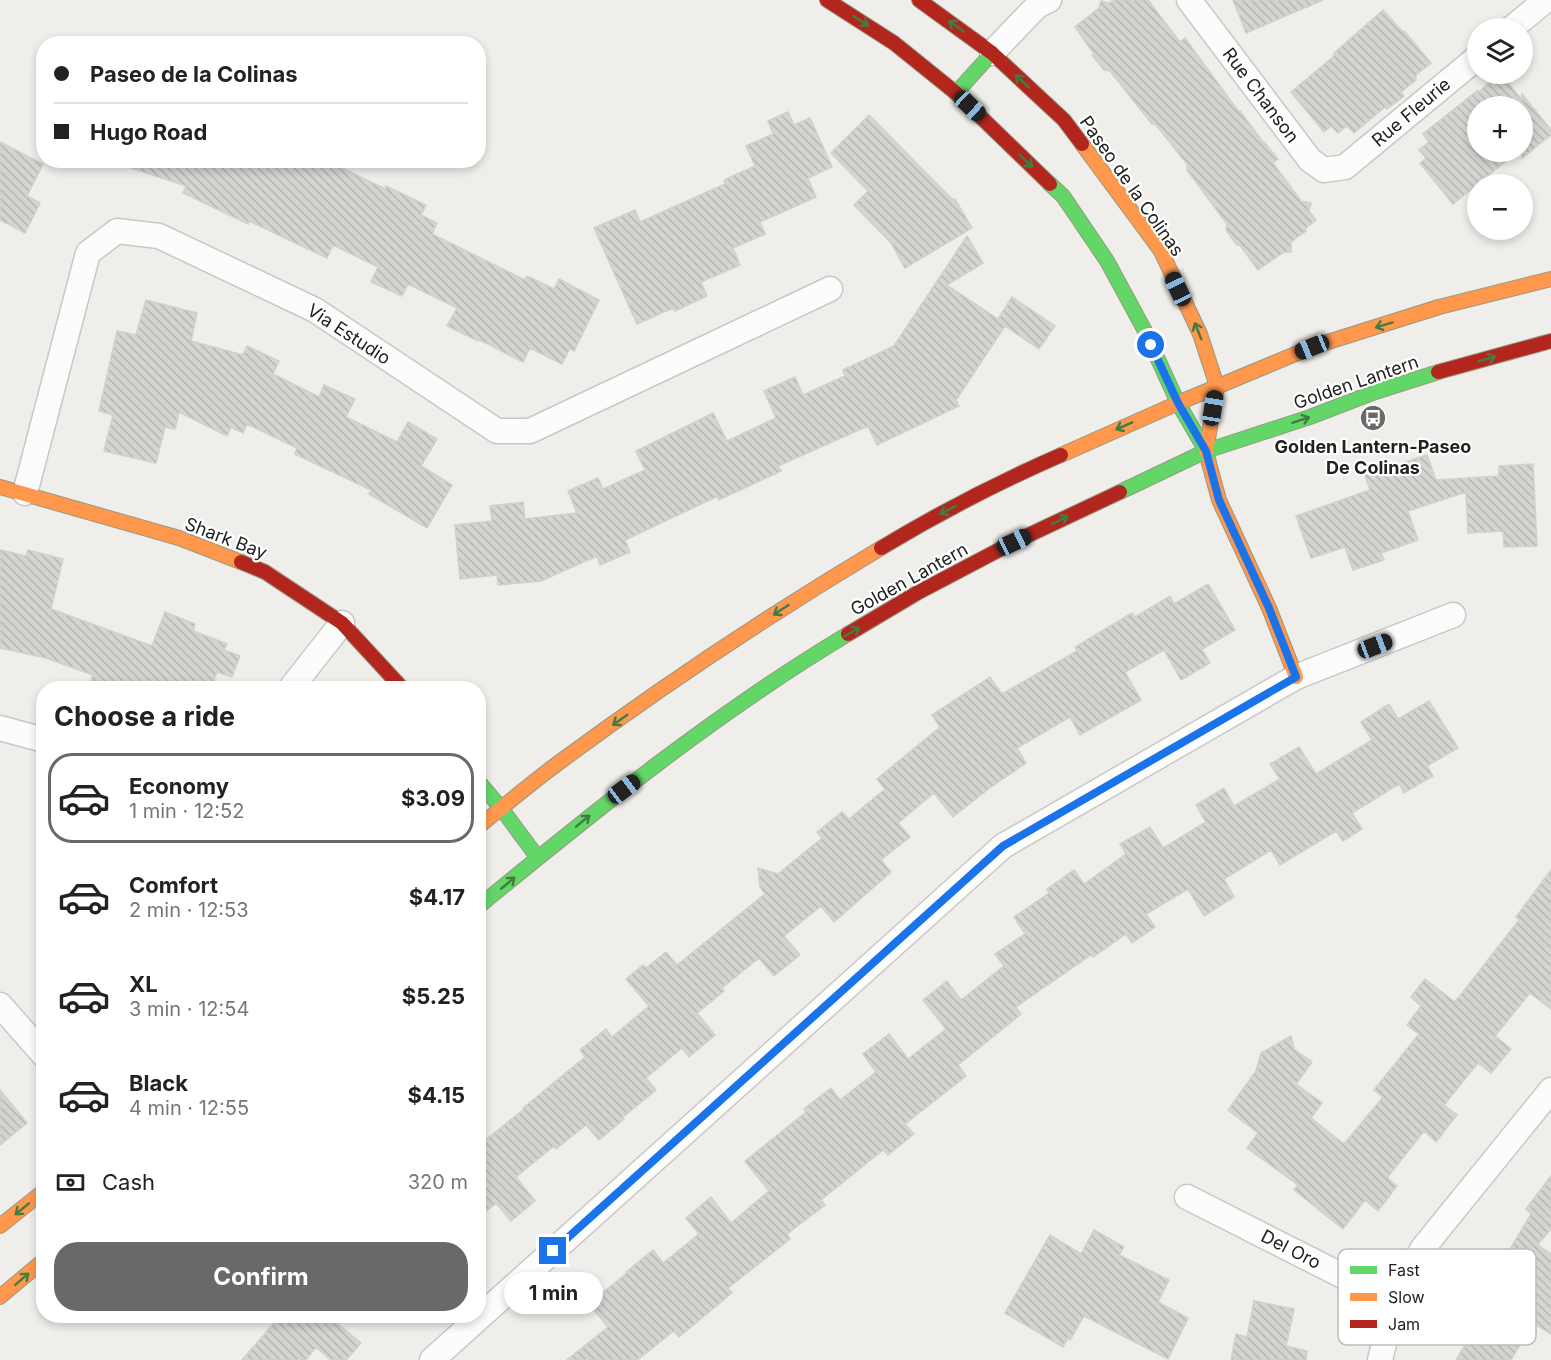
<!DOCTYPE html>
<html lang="en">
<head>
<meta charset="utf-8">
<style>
  :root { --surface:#fff; --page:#f6f6f6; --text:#222; --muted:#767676; --line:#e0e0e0; --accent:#696967 }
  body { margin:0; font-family:Inter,sans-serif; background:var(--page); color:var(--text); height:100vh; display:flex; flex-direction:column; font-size:22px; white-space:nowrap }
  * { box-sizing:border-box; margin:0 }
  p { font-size:20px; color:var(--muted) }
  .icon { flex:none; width:33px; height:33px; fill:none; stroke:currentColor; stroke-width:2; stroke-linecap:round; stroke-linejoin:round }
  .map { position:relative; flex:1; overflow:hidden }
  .details { position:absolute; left:36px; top:681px; width:450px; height:642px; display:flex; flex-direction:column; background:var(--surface); border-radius:24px; box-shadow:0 3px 9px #0003 }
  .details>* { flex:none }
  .top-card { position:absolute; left:36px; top:36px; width:450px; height:132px; border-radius:24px; box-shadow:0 3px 9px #0003; display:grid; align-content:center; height:132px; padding:0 18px; background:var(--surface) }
  .tools { position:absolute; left:1467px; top:18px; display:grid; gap:12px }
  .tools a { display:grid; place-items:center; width:66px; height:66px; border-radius:50%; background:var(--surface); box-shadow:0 3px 9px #0003; font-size:30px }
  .end { position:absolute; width:27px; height:27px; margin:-14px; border:8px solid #1a73e8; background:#fff; box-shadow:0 0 0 3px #fff }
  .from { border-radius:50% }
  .bubble { position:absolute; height:42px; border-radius:21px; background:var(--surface); box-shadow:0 3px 9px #0003; font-size:20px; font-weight:700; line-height:42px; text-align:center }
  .car { position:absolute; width:18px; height:36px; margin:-18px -9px; border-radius:8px; box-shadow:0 0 4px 2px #0007; background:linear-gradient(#222 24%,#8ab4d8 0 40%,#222 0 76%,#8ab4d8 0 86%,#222 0) }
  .top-card b { display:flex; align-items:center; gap:21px; height:57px; font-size:22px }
  .top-card b+b { border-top:2px solid var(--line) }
  .top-card i { width:15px; height:15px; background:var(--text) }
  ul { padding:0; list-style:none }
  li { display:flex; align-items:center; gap:18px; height:90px; margin:0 12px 9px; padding:0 6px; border:3px solid transparent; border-radius:24px }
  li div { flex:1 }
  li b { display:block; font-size:22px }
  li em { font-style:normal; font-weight:700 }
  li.selected { border-color:var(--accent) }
  li>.icon { width:54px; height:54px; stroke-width:1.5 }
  h2 { padding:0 18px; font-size:27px; line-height:72px }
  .pay { display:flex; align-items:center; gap:15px; height:66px; padding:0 18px; font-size:22px }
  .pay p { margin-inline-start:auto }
  .cta { display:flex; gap:12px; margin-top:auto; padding:12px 18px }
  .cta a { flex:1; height:69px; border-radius:24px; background:var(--accent); color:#fff; font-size:24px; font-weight:700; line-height:69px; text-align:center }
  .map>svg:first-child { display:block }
</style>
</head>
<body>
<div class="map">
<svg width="1551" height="1360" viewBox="0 0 1551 1360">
  <defs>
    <pattern id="building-back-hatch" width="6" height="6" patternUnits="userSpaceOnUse" patternTransform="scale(1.5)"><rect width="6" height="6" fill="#d6d4d1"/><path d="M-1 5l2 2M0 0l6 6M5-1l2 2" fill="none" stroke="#b7b6b3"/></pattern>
  </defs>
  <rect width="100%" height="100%" fill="#efeeea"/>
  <path fill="url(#building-back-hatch)" stroke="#d2d0cc" stroke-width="1.5" d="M1113,0H1148L1180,42L1185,38L1239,112L1240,111L1263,142H1264L1278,159L1273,163L1301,201L1311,203L1309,211L1316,220L1305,229L1306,231L1291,242V252H1284L1258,270L1239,244L1237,245L1226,230L1227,224L1187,170V164L1156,125L1152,124L1110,71L1104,70L1092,55L1094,54L1075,27L1099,8L1101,1L1110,3Z
    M1233,0H1323L1246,33Z
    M1383,10L1402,31L1405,32L1431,63L1416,75V80L1401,92L1404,96L1387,109L1385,107L1354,133L1347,126L1338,133L1331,126L1324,132L1291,92L1334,56V53Z
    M1502,75L1522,100V94L1551,130V135L1522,158V106H1478V152H1517L1453,204L1420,163L1426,158L1419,150L1429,142L1423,134L1478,90V93L1488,83L1491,84Z
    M788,112L794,125L810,118L832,167L808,178L816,197L760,222L765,234L733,248L740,265L701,282L707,296L675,311L673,308L637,324L594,228L635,210L640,222L725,184L724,180L755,166L746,146L773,134L768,121Z
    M869,115L953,200L955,199L972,228L905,268L891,243L854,205L868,191L831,153Z
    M0,142L43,164L27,196L40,203L25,233L0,220Z
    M123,160H326L385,189L386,186L426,205L421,215L437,223L432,234L525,280L527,276L554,289L559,279L599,300L574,351L570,348L562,364L530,348L523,362L478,339V341L447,326L457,308L408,284L402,296L371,282L378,267L333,245L327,258L249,221L248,224L183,193L186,186L122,165Z
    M967,236L983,263L947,285L998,319L1012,297L1055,326L1039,349L1005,326L956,400L959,406L877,445L868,426L778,466L781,471L719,500L718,496L625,540L630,552L600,565L597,556L541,581L498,585L497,575L460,579L455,525L492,521L490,506L523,502L525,519L577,513L568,491L598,478L603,489L645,470L636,451L713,413L727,441L776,418L764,391L795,377L803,395L845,376L843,370L894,346Z
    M146,300L197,313L191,341L243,355L247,346L279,361L273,374L319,397L324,385L355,399L346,417L397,442L408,422L437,439L421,466L452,485L427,528L369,494L371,490L295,454L297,448L247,424L243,433L231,427L227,436L179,412L175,429L165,427L156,463L104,451L113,415L99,411L117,331L136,335Z
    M1427,455L1436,480L1499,476V466L1533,464L1537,546L1504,547L1503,531L1468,533L1466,492L1408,511L1418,540L1381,553L1384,560L1353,570L1345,547L1311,558L1296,516L1370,490L1365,475Z
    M0,550L26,556L28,550L63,559L51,609L152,646L165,612L195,624L193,631L227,644L224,650L240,656L232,677L217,672L211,688H88L93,675L46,658L0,648Z
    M1208,584L1235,630L1202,649L1210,663L1181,680L1164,650L1125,672L1141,700L1080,735L1070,717L1017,748L1026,763L991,787L953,817L934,793L898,823L910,837L881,860L891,872L834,922L821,906L784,936L800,955L774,976L759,958L722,988L724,991L697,1013L715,1035L689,1057L682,1048L646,1078L656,1090L622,1118L624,1119L599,1140L586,1125L556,1149L554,1146L516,1177L535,1201L511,1221L496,1203L478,1218V1146L524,1109L523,1108L585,1057L580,1050L606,1029L612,1037L649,1006L626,979L643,965L646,968L666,952L677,965L765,894L760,887L758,868L778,874L822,838L817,832L842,812L849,819L885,789L877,779L940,727L932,715L990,677L1002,694L1077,651L1075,647L1132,613L1135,617L1170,596L1174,604Z
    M1429,701L1458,748L1427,766L1433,776L1404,793L1399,784L1352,813L1362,829L1343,841L1336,831L1280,865L1271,850L1224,879L1234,897L1204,916L1188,889L1146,914L1155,927L1132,943L1126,934L1093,957L1091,955L1016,1007L1021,1014L958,1065L966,1076L905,1124L914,1134L888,1155L883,1150L821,1200L825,1205L787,1234L790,1239L728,1288L732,1293L679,1337L674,1331L637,1360H567L608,1327L589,1304L627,1273L626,1272L653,1250L663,1263L699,1234L686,1218L711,1197L731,1223L769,1191L745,1161L806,1112L804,1109L831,1088L840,1100L876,1072L863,1054L889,1034L908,1059L946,1029L923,1000L947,981L961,1000L1004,966L995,954L1025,934L1014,917L1049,893L1047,889L1074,870L1084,884L1126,854L1120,844L1150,827L1163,848L1206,822L1196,805L1224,788L1234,806L1280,779L1270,764L1299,747L1316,774L1372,740L1361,722L1389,704L1398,719Z
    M1551,870V1009L1530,993L1495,1036L1511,1049L1491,1073L1478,1063L1444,1105L1457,1115L1436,1142L1424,1131L1387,1178L1397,1186L1378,1211L1365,1200L1343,1229L1294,1190L1298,1185L1247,1148L1258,1133L1228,1110L1256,1071L1261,1053L1291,1036L1294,1049L1312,1062L1296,1084L1322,1103L1311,1118L1344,1144L1383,1097L1374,1090L1419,1034L1407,1025L1421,1006L1411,997L1425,979L1455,1002L1519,920L1516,917Z
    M0,1090L27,1123L0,1145Z
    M1551,1176V1229L1537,1245L1551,1254V1334L1533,1323L1511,1360H1456L1473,1332L1446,1315L1462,1289L1466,1291L1486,1258L1500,1266L1531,1214L1526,1209Z
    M1094,1230L1124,1247L1119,1255L1169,1280L1158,1302L1188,1318L1168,1359L1084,1316L1070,1340L1068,1338L1063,1347L1005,1313L1050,1235L1081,1254Z
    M1254,1301L1294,1309L1286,1346L1307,1351L1306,1360H1231L1236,1334L1247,1337Z
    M280,1316H328L361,1343L346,1360H331L316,1347L306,1360H242Z"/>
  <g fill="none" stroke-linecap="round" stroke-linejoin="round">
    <g stroke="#c8c8c6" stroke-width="27">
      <path id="street" d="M1189,0L1310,160L1324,170L1345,167L1478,57
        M1512,28L1546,0
        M992,53L1037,6L1049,0
        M25,493L88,253L117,231L159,236L315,310L497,431H530L830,289
        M291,688L342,623
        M0,728L44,740
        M0,1005L44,1055
        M1187,1197L1394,1302
        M432,1360L1003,846L1296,677L1453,615
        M1380,1360L1394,1302L1423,1248L1551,1090"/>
    </g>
    <g stroke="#969982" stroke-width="16">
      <path id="fast" d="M956,93L992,53
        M1050,184L1063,196L1107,261L1145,331L1178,403L1206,451L1209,463
        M1120,492L1206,451L1310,417L1375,392L1438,372
        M478,781L501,808L538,858
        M478,907C596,810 716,713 848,634"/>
    </g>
    <g stroke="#969982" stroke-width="16">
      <path id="slow" d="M1082,144L1161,251L1200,334L1217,386L1206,451
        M1061,455L1178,403L1312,347L1439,307L1551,279
        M1209,463L1219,500L1269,608L1296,677
        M0,487L179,538L241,562
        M478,827C504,806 530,784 557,764C661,687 769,615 881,548
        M0,1226L44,1191
        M0,1297L44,1260"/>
    </g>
    <g stroke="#969982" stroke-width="16">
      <path id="jam" d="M827,0L894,43L956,93L1050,184
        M919,0L992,53L1064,120L1082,144
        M1438,372L1551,341
        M881,548C939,513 999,482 1061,455
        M241,562L265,572L342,623L402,688
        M848,634L917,593L1014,542L1120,492"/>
    </g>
    <use href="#street" stroke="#fdfcfc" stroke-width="24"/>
    <use href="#fast" stroke="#63d668" stroke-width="14"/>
    <use href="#slow" stroke="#ff974d" stroke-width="14"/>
    <use href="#jam" stroke="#b3261e" stroke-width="14"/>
  </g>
  <defs><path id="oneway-shaft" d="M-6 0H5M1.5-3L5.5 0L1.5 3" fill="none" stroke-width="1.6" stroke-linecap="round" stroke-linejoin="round" transform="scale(1.5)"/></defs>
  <g stroke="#427c44">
    <use href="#oneway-shaft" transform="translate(861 21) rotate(33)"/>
    <use href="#oneway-shaft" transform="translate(956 26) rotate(-144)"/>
    <use href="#oneway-shaft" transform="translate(1022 81) rotate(-137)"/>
    <use href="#oneway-shaft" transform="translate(1026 161) rotate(44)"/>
    <use href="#oneway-shaft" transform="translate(1384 325) rotate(163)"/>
    <use href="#oneway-shaft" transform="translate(1198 331) rotate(-112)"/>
    <use href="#oneway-shaft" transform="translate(1487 359) rotate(-16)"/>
    <use href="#oneway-shaft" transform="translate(1301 420) rotate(-18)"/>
    <use href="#oneway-shaft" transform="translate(1124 426) rotate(156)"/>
    <use href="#oneway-shaft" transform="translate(948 510) rotate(152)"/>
    <use href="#oneway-shaft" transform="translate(1060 520) rotate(-25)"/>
    <use href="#oneway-shaft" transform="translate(781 610) rotate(147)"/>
    <use href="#oneway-shaft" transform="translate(852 632) rotate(-30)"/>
    <use href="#oneway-shaft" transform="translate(620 720) rotate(145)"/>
    <use href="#oneway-shaft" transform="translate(583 821) rotate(-39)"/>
    <use href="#oneway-shaft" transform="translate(508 883) rotate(-40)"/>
    <use href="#oneway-shaft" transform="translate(22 1209) rotate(141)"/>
    <use href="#oneway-shaft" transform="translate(22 1279) rotate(-41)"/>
  </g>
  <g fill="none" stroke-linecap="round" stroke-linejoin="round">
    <path stroke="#1a73e8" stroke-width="8" d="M553,1251L1003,846L1296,677L1269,608L1219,500L1206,451L1178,403L1151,345"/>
  </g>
  <defs>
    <g id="bus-disc" transform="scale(1.35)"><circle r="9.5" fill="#696967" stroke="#fff"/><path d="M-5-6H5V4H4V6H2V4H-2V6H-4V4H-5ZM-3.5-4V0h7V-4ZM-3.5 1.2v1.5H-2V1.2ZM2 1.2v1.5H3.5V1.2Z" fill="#fff"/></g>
  </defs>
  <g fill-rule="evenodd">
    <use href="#bus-disc" x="1373" y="418"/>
  </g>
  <g text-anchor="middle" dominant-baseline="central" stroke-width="4.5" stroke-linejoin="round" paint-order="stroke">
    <g font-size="18" fill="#212121" stroke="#fff">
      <text transform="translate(1261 95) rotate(53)">Rue Chanson</text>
      <text transform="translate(1411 112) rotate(-40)">Rue Fleurie</text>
      <text transform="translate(1132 186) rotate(55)">Paseo de la Colinas</text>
      <text transform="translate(349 334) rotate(33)">Via Estudio</text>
      <text transform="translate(1356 382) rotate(-19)">Golden Lantern</text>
      <text transform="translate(226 538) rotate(21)">Shark Bay</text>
      <text transform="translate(909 579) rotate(-29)">Golden Lantern</text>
      <text transform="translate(1291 1249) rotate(27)">Del Oro</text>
    </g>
    <g font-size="18" font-weight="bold" fill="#212121" stroke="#fff">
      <text x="1373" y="446">Golden Lantern-Paseo<tspan x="1373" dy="21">De Colinas</tspan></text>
    </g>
  </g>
  <rect x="1338" y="1249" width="198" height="96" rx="9" fill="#fff" stroke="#bcbcbc" stroke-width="1.5"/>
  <rect x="1350" y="1266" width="27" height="8" fill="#63d668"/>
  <rect x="1350" y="1293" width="27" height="8" fill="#ff974d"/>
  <rect x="1350" y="1320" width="27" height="8" fill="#b3261e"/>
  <g font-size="16" fill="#212121">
    <text x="1388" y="1276">Fast</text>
    <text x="1388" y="1303">Slow</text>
    <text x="1388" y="1330">Jam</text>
  </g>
</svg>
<div class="tools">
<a><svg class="icon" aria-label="layers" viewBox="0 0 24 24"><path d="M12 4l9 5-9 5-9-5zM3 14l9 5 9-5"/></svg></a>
<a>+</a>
<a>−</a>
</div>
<i class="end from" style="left:1151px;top:345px"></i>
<i class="end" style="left:553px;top:1251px"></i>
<div class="bubble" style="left:504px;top:1272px;width:99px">1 min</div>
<i class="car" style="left:970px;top:106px;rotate:133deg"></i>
<i class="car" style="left:1178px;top:289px;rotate:335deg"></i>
<i class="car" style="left:1312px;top:347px;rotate:248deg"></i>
<i class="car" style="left:1213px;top:408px;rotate:9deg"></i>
<i class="car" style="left:1014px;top:542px;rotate:65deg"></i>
<i class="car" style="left:1375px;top:646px;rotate:69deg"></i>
<i class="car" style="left:624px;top:789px;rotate:53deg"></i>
<div class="top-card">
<b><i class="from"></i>Paseo de la Colinas</b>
<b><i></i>Hugo Road</b>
</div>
<section class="details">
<h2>Choose a ride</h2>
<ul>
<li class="selected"><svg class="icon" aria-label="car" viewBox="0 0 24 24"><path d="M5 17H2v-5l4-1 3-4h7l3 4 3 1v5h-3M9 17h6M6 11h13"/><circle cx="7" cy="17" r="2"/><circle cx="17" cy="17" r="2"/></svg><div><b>Economy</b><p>1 min · 12:52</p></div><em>$3.09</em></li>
<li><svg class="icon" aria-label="car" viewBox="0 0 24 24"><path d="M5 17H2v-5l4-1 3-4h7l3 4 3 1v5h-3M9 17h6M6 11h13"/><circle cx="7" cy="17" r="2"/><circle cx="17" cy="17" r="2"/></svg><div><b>Comfort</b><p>2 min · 12:53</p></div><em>$4.17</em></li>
<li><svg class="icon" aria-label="car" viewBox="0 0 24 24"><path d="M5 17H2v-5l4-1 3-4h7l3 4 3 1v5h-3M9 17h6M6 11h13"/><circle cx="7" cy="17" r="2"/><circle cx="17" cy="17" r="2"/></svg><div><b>XL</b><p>3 min · 12:54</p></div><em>$5.25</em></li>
<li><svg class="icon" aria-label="car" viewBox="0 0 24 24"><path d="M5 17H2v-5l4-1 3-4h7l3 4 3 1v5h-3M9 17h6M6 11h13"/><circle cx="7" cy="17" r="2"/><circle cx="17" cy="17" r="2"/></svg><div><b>Black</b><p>4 min · 12:55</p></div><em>$4.15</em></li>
</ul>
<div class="pay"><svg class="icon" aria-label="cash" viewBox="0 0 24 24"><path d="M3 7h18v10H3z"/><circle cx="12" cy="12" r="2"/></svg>Cash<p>320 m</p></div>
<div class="cta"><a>Confirm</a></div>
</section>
</div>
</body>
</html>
